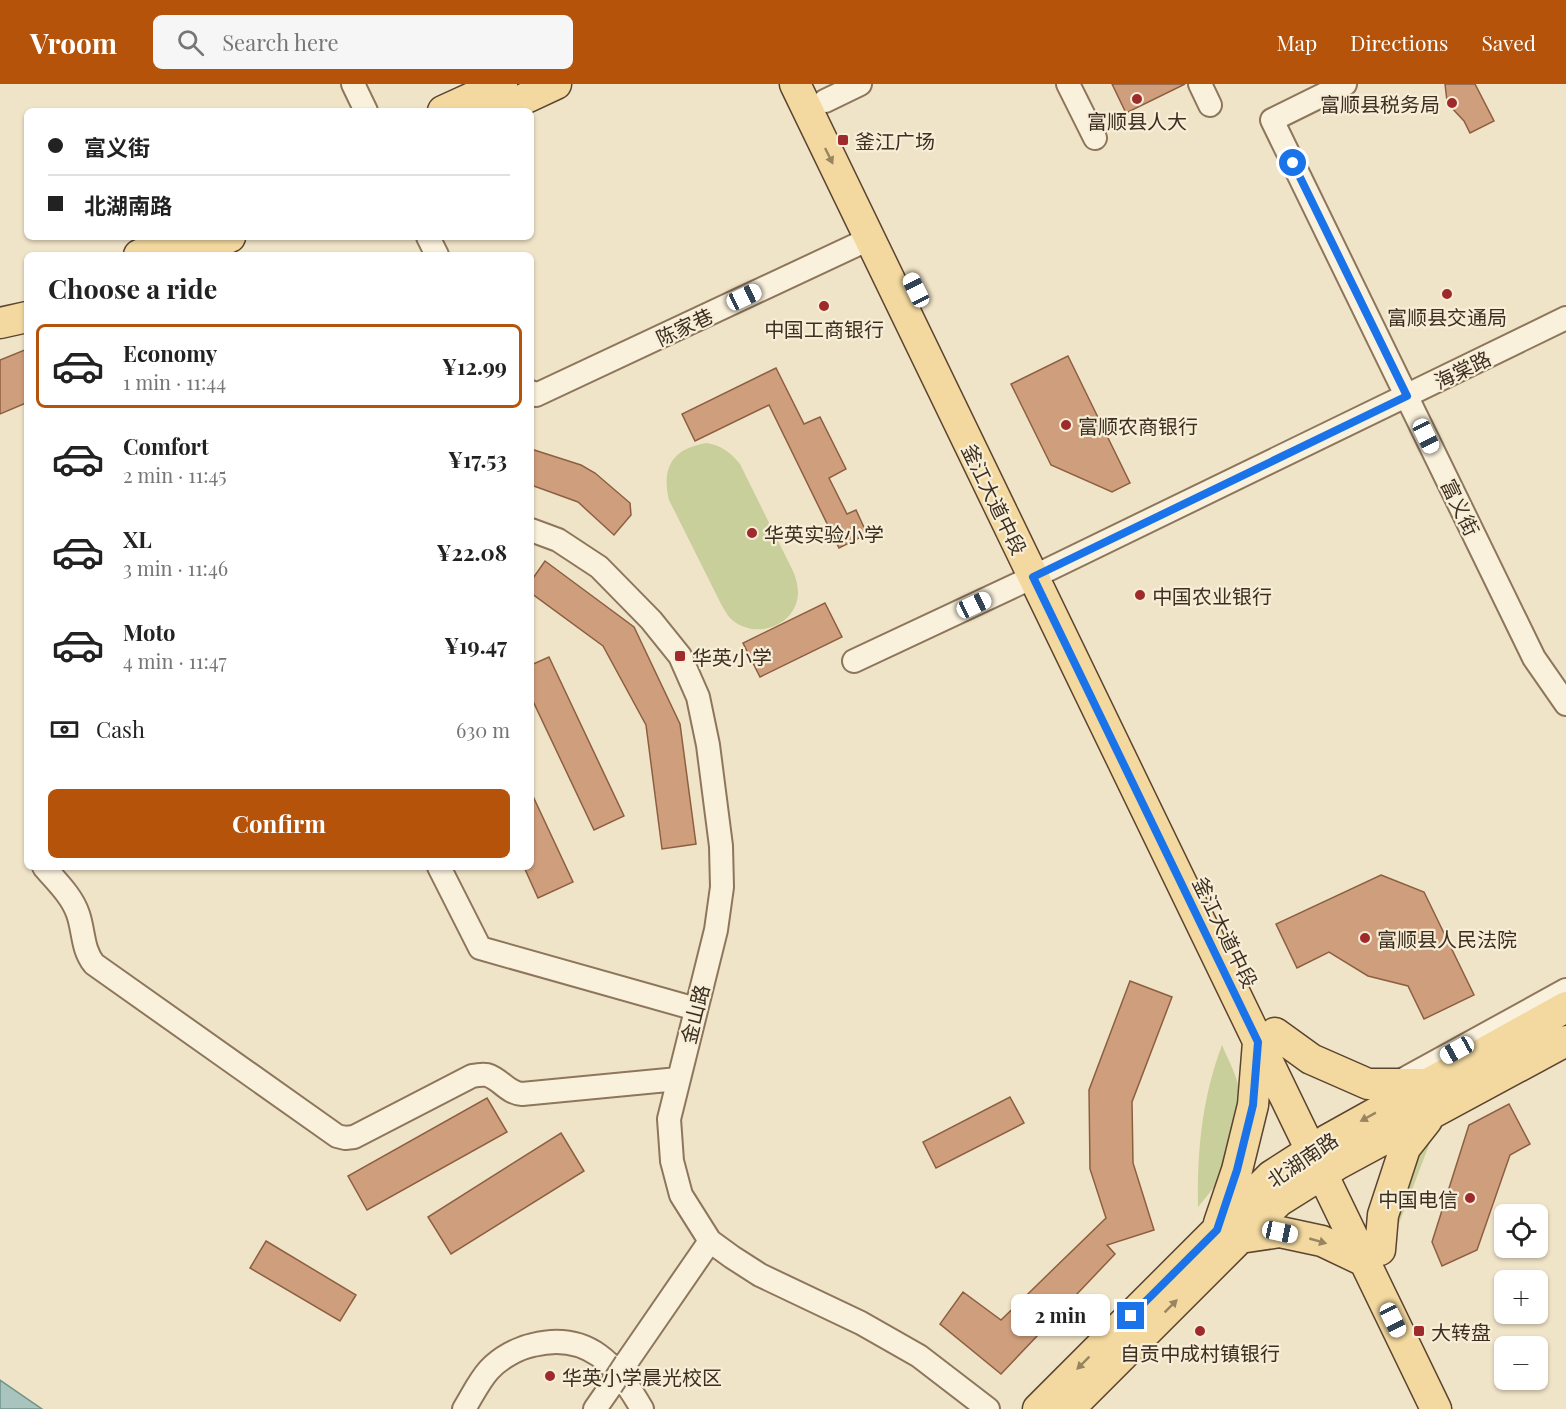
<!DOCTYPE html>
<html lang="en">
<head>
<meta charset="utf-8">
<style>
  :root { --surface:#fff; --page:#f6f6f6; --text:#222; --muted:#767676; --line:#e0e0e0; --accent:#b45309 }
  body { margin:0; font-family:"Playfair Display","Noto Sans SC",serif; background:var(--page); color:var(--text); height:100vh; display:flex; flex-direction:column; font-size:22px; white-space:nowrap }
  * { box-sizing:border-box; margin:0 }
  p { font-size:20px; color:var(--muted) }
  .icon { flex:none; width:33px; height:33px; fill:none; stroke:currentColor; stroke-width:2; stroke-linecap:round; stroke-linejoin:round }
  .map { position:relative; flex:1; overflow:hidden }
  .side { position:absolute; left:24px; top:168px; width:510px; height:618px; display:flex; flex-direction:column; background:var(--surface); border-radius:9px; box-shadow:0 2px 4px #0004 }
  .side>* { flex:none }
  .banner { position:absolute; left:24px; top:24px; width:510px; height:132px; border-radius:9px; box-shadow:0 2px 4px #0004; display:grid; align-content:center; height:132px; padding:0 24px; background:var(--surface) }
  .fabs { position:absolute; left:1494px; top:1120px; display:grid; gap:12px }
  .fabs a { display:grid; place-items:center; width:54px; height:54px; border-radius:9px; background:var(--surface); box-shadow:0 2px 4px #0004; font-size:30px }
  .end { position:absolute; width:27px; height:27px; margin:-14px; border:8px solid #1a73e8; background:#fff; box-shadow:0 0 0 3px #fff }
  .from { border-radius:50% }
  .bubble { position:absolute; height:42px; border-radius:9px; background:var(--surface); box-shadow:0 2px 4px #0004; font-size:20px; font-weight:700; line-height:42px; text-align:center }
  .car { position:absolute; width:18px; height:36px; margin:-18px -9px; border-radius:8px; box-shadow:0 0 4px 2px #0007; background:linear-gradient(#fff 24%,#345 0 40%,#fff 0 76%,#345 0 86%,#fff 0) }
  .banner b { display:flex; align-items:center; gap:21px; height:57px; font-size:22px }
  .banner b+b { border-top:2px solid var(--line) }
  .banner i { width:15px; height:15px; background:var(--text) }
  ul { padding:0; list-style:none }
  li { display:flex; align-items:center; gap:18px; height:84px; margin:0 12px 9px; padding:0 12px; border:3px solid transparent; border-radius:9px }
  li div { flex:1 }
  li b { display:block; font-size:22px }
  li em { font-style:normal; font-weight:700 }
  li.on { border-color:var(--accent) }
  li>.icon { width:54px; height:54px; stroke-width:1.5 }
  h2 { padding:0 24px; font-size:27px; line-height:72px }
  .pay { display:flex; align-items:center; gap:15px; height:66px; padding:0 24px; font-size:22px }
  .pay p { margin-inline-start:auto }
  .action { display:flex; gap:12px; margin-top:auto; padding:12px 24px }
  .action a { flex:1; height:69px; border-radius:9px; background:var(--accent); color:#fff; font-size:24px; font-weight:700; line-height:69px; text-align:center }
  header { display:flex; align-items:center; gap:36px; box-sizing:border-box; height:84px; padding:0 30px; background:var(--accent); color:#fff }
  header strong { font-size:28px }
  nav { display:flex; gap:33px; margin-inline-start:auto; font-size:21px }
  .search { width:420px; height:54px; background:var(--page); display:flex; align-items:center; gap:15px; box-sizing:border-box; padding:0 21px; border-radius:9px; color:var(--muted); font-size:22px }
  .map>svg:first-child { display:block }
</style>
</head>
<body>
<header>
<strong>Vroom</strong>
<div class="search"><svg class="icon" aria-label="search" viewBox="0 0 24 24"><circle cx="10" cy="10" r="6"/><path d="M15 15l6 6"/></svg>Search here</div>
<nav><a>Map</a><a>Directions</a><a>Saved</a></nav>
</header>
<div class="map">
<svg width="1566" height="1325" viewBox="0 0 1566 1325">
  <rect width="100%" height="100%" fill="#f0e4c8"/>
  <path fill="#c9cf9b" d="M707,359C722,362 730,368 740,380L793,487C796,494 798,501 798,510C796,543 753,557 730,534C727,531 725,526 722,522L669,416C661,383 673,364 707,359Z
    M1222,961C1229,978 1240,996 1240,1015L1224,1091L1198,1123C1197,1067 1202,1014 1222,961Z
    M1431,1056L1395,1150L1393,1132L1422,1062Z"/>
  <path fill="#a9c4bc" stroke="#6f938a" stroke-width="1.5" d="M0,1296L42,1325H0Z"/>
  <path fill="#cf9f7d" stroke="#8d5f41" stroke-width="1.5" d="M1112,0H1185L1126,29Z
    M1445,0H1475L1494,37L1470,49L1464,37L1450,22L1447,17Z
    M27,265L26,319L0,330V276Z
    M1068,272L1130,399L1112,408L1051,381L1011,300Z
    M776,284L804,340L820,333L846,385L829,394L847,430L856,426L867,450L839,464L769,321L695,357L682,330Z
    M531,365L581,381L595,389L630,419L631,431L614,451L578,418L531,401Z
    M545,477L634,543L680,640L696,760L662,765L646,641L603,562L531,509V497Z
    M825,519L842,553L760,593L743,559Z
    M549,573L624,732L594,746L531,613V581Z
    M531,708L573,798L538,814L524,783H531Z
    M1381,791L1424,808L1474,911L1424,935L1408,902L1368,892L1329,868L1297,884L1276,840Z
    M1130,897L1172,913L1132,1018L1133,1079L1154,1146L1107,1161L1115,1170L1001,1290L940,1240L963,1208L1001,1236L1106,1134L1090,1085L1089,1006Z
    M1010,1013L1024,1039L936,1084L923,1058Z
    M487,1014L507,1048L367,1126L348,1092Z
    M1509,1020L1530,1060L1510,1071L1477,1166L1442,1182L1432,1158L1469,1041Z
    M561,1049L584,1087L451,1170L428,1133Z
    M266,1157L356,1211L340,1237L250,1184Z"/>
  <g fill="none" stroke-linecap="round" stroke-linejoin="round">
    <g stroke="#8d765c" stroke-width="26">
      <path id="minor" d="M353,0L366,27
        M1068,0L1095,54
        M1200,0L1210,21
        M1345,0L1272,36L1534,574L1566,620
        M825,17L860,0
        M428,153L437,171
        M531,308L536,311L869,155
        M531,446L558,456L599,483L651,536L680,572L698,613L708,661L721,762L722,803L716,846L669,1035L672,1077L681,1111L710,1157L732,1173L760,1191L861,1239L919,1272L988,1325
        M854,577L1033,493L1566,234
        M44,783C56,797 72,812 78,830C84,847 82,865 94,880L337,1052L345,1054L354,1053L472,992C477,991 482,990 487,991C501,995 507,1009 522,1010L678,995
        M439,783L480,864L696,925
        M1397,999L1566,906
        M626,1279L710,1157
        M464,1325C472,1312 479,1297 489,1286C500,1274 518,1264 533,1261C588,1247 617,1281 642,1325
        M595,1325L611,1302"/>
    </g>
    <g stroke="#5b4430" stroke-width="33">
      <path id="major" d="M795,0L1436,1325
        M443,27L502,0
        M498,27L556,0
        M139,171L177,153
        M191,171L230,153
        M0,239L27,233
        M1275,949L1311,975L1368,1000H1424
        M1219,1139L1237,1086L1253,1021L1258,958
        M1240,1154L1280,1148L1322,1157L1364,1177
        M1380,1166L1383,1131L1405,1064L1427,1036
        M1038,1325L1271,1092L1327,1056L1566,923
        M1069,1325L1240,1154L1279,1117L1338,1080L1566,957"/>
    </g>
    <use href="#minor" stroke="#faf1dc" stroke-width="22"/>
    <use href="#major" stroke="#f3d9a0" stroke-width="30"/>
    <g stroke="#8d765c" stroke-width="26" stroke-linecap="butt">
      <path id="minor-bridge" d="M611,1302L626,1279"/>
    </g>
    <use href="#minor-bridge" stroke="#faf1dc" stroke-width="22"/>
  </g>
  <defs><path id="oneway-solid" d="M-6-.8H1V-3.2L6.5 0L1 3.2V.8H-6Z" transform="scale(1.5)"/></defs>
  <g fill="#988460">
    <use href="#oneway-solid" transform="translate(829 72) rotate(64)"/>
    <use href="#oneway-solid" transform="translate(1368 1033) rotate(151)"/>
    <use href="#oneway-solid" transform="translate(1318 1157) rotate(16)"/>
    <use href="#oneway-solid" transform="translate(1171 1222) rotate(-45)"/>
    <use href="#oneway-solid" transform="translate(1083 1279) rotate(135)"/>
  </g>
  <g fill="none" stroke-linecap="round" stroke-linejoin="round">
    <path stroke="#1a73e8" stroke-width="8" d="M1131,1232L1217,1146L1237,1086L1253,1021L1258,958L1033,493L1407,312L1293,79"/>
  </g>
  <g fill="#9e2a2b" stroke="#f7eed8" stroke-width="2">
    <circle cx="1137" cy="15" r="6"/>
    <circle cx="1452" cy="19" r="6"/>
    <rect x="837" y="50" width="12" height="12" rx="3"/>
    <circle cx="1447" cy="210" r="6"/>
    <circle cx="824" cy="222" r="6"/>
    <circle cx="1066" cy="341" r="6"/>
    <circle cx="752" cy="449" r="6"/>
    <circle cx="1140" cy="511" r="6"/>
    <rect x="674" y="566" width="12" height="12" rx="3"/>
    <circle cx="1365" cy="854" r="6"/>
    <circle cx="1470" cy="1114" r="6"/>
    <circle cx="1200" cy="1247" r="6"/>
    <rect x="1413" y="1241" width="12" height="12" rx="3"/>
    <circle cx="550" cy="1292" r="6"/>
  </g>
  <g text-anchor="middle" dominant-baseline="central" stroke-width="4.5" stroke-linejoin="round" paint-order="stroke">
    <g font-size="20" fill="#3d2e20" stroke="#f7eed8" text-anchor="start">
      <text x="1440" y="19" text-anchor="end">富顺县税务局</text>
      <text x="1137" y="36" text-anchor="middle">富顺县人大</text>
      <text x="855" y="56">釜江广场</text>
      <text x="1447" y="232" text-anchor="middle">富顺县交通局</text>
      <text x="824" y="244" text-anchor="middle">中国工商银行</text>
      <text x="1078" y="341">富顺农商银行</text>
      <text x="764" y="449">华英实验小学</text>
      <text x="1152" y="511">中国农业银行</text>
      <text x="692" y="572">华英小学</text>
      <text x="1377" y="854">富顺县人民法院</text>
      <text x="1458" y="1114" text-anchor="end">中国电信</text>
      <text x="1431" y="1247">大转盘</text>
      <text x="1200" y="1268" text-anchor="middle">自贡中成村镇银行</text>
      <text x="562" y="1292">华英小学晨光校区</text>
    </g>
    <g font-size="20" fill="#3d2e20" stroke="#f7eed8">
      <text transform="translate(684 242) rotate(-25)">陈家巷</text>
      <text transform="translate(1462 285) rotate(-26)">海棠路</text>
      <text transform="translate(995 415) rotate(64)">釜江大道中段</text>
      <text transform="translate(1461 423) rotate(64)">富义街</text>
      <text transform="translate(1226 848) rotate(64)">釜江大道中段</text>
      <text transform="translate(694 930) rotate(-76)">金山路</text>
      <text transform="translate(1302 1075) rotate(-34)">北湖南路</text>
    </g>
  </g>
</svg>
<div class="fabs">
<a><svg class="icon" aria-label="locate" viewBox="0 0 24 24"><circle cx="12" cy="12" r="6"/><path d="M12 2v4M12 18v4M2 12h4M18 12h4"/></svg></a>
<a>+</a>
<a>−</a>
</div>
<i class="end from" style="left:1293px;top:79px"></i>
<i class="end" style="left:1131px;top:1232px"></i>
<div class="bubble" style="left:1011px;top:1210px;width:99px">2 min</div>
<i class="car" style="left:916px;top:206px;rotate:334deg"></i>
<i class="car" style="left:744px;top:213px;rotate:65deg"></i>
<i class="car" style="left:1426px;top:352px;rotate:154deg"></i>
<i class="car" style="left:974px;top:521px;rotate:65deg"></i>
<i class="car" style="left:1457px;top:966px;rotate:241deg"></i>
<i class="car" style="left:1280px;top:1148px;rotate:102deg"></i>
<i class="car" style="left:1393px;top:1236px;rotate:154deg"></i>
<div class="banner">
<b><i class="from"></i>富义街</b>
<b><i></i>北湖南路</b>
</div>
<section class="side">
<h2>Choose a ride</h2>
<ul>
<li class="on"><svg class="icon" aria-label="car" viewBox="0 0 24 24"><path d="M5 17H2v-5l4-1 3-4h7l3 4 3 1v5h-3M9 17h6M6 11h13"/><circle cx="7" cy="17" r="2"/><circle cx="17" cy="17" r="2"/></svg><div><b>Economy</b><p>1 min · 11:44</p></div><em>¥12.99</em></li>
<li><svg class="icon" aria-label="car" viewBox="0 0 24 24"><path d="M5 17H2v-5l4-1 3-4h7l3 4 3 1v5h-3M9 17h6M6 11h13"/><circle cx="7" cy="17" r="2"/><circle cx="17" cy="17" r="2"/></svg><div><b>Comfort</b><p>2 min · 11:45</p></div><em>¥17.53</em></li>
<li><svg class="icon" aria-label="car" viewBox="0 0 24 24"><path d="M5 17H2v-5l4-1 3-4h7l3 4 3 1v5h-3M9 17h6M6 11h13"/><circle cx="7" cy="17" r="2"/><circle cx="17" cy="17" r="2"/></svg><div><b>XL</b><p>3 min · 11:46</p></div><em>¥22.08</em></li>
<li><svg class="icon" aria-label="car" viewBox="0 0 24 24"><path d="M5 17H2v-5l4-1 3-4h7l3 4 3 1v5h-3M9 17h6M6 11h13"/><circle cx="7" cy="17" r="2"/><circle cx="17" cy="17" r="2"/></svg><div><b>Moto</b><p>4 min · 11:47</p></div><em>¥19.47</em></li>
</ul>
<div class="pay"><svg class="icon" aria-label="cash" viewBox="0 0 24 24"><path d="M3 7h18v10H3z"/><circle cx="12" cy="12" r="2"/></svg>Cash<p>630 m</p></div>
<div class="action"><a>Confirm</a></div>
</section>
</div>
</body>
</html>
